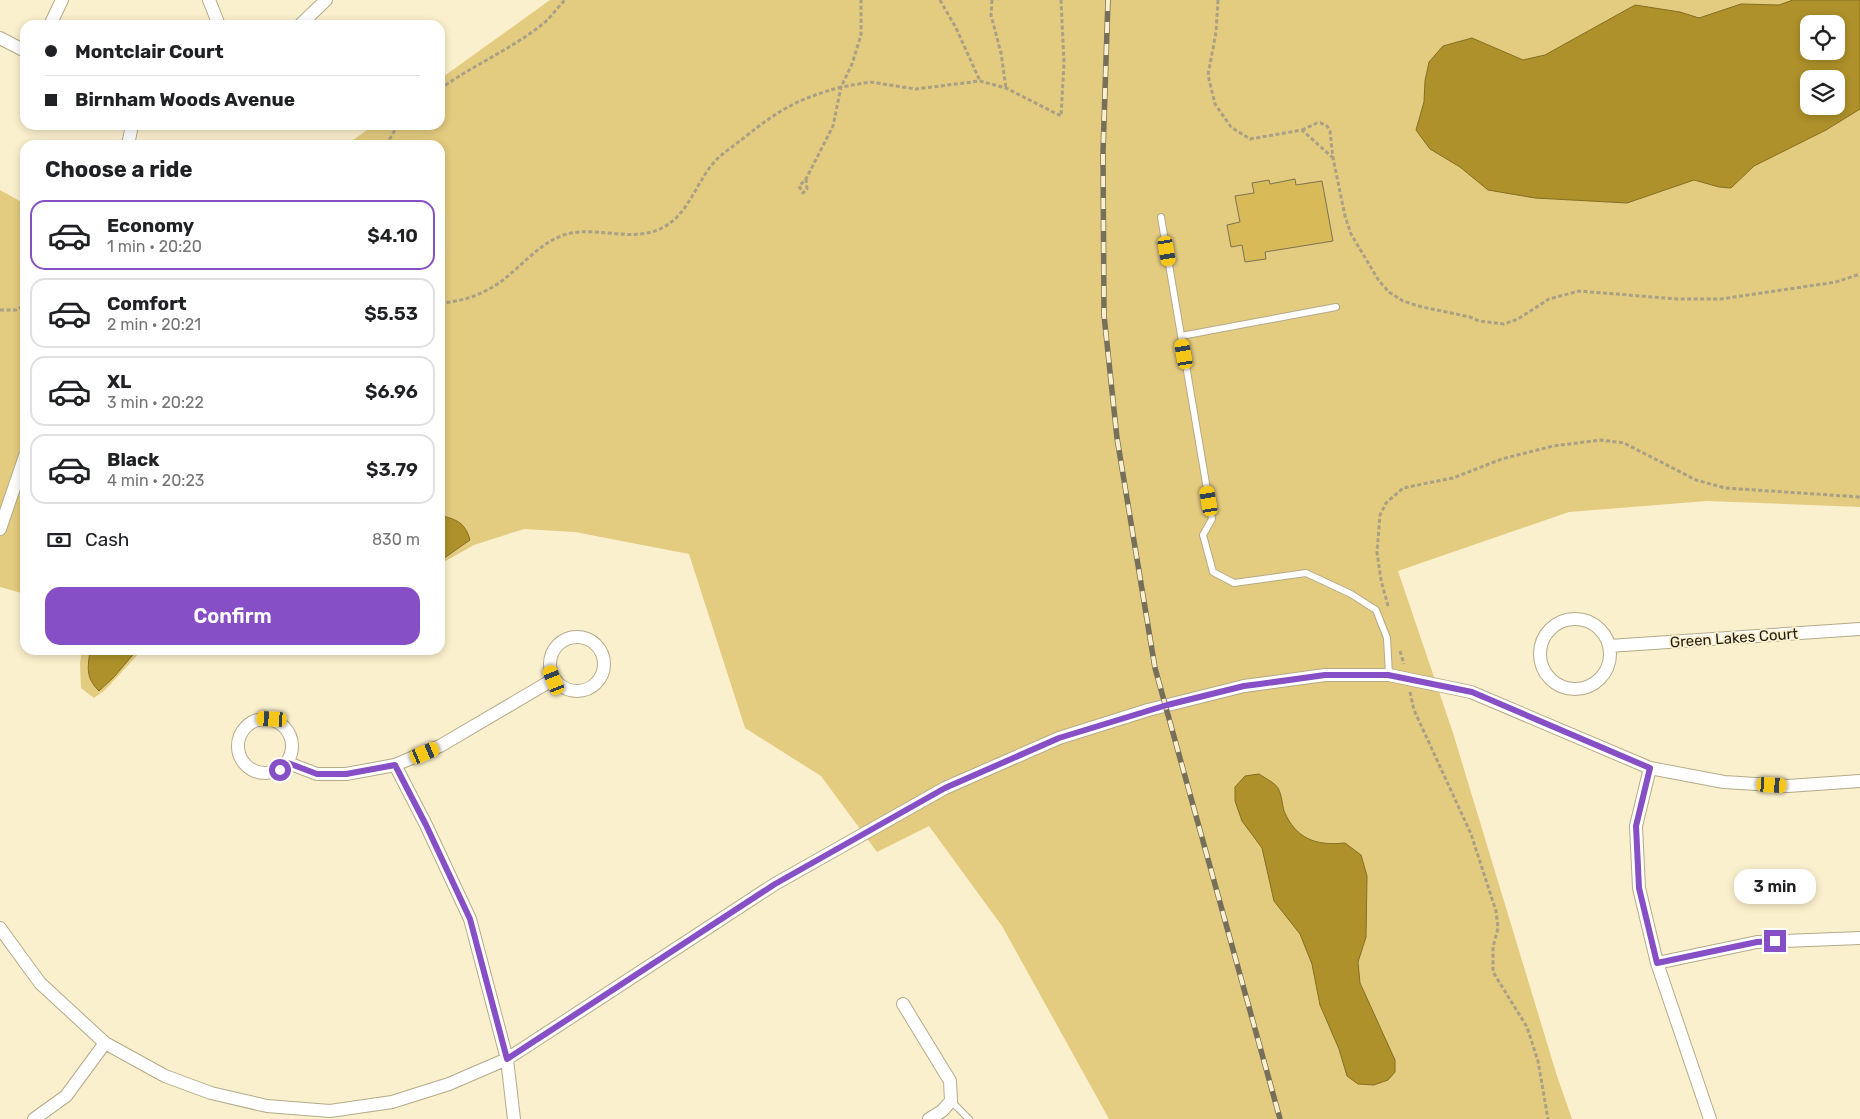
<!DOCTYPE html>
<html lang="en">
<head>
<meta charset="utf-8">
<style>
  :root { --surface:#fff; --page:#f2f2f2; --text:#202124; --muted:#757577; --line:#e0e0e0; --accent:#874fc6 }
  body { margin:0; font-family:Rubik,sans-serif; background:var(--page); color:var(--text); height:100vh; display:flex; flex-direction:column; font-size:19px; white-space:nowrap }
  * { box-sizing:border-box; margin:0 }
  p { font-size:16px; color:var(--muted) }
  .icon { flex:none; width:28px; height:28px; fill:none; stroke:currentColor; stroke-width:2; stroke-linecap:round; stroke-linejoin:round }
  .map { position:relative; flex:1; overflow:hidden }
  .panel { position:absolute; left:20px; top:140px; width:425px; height:515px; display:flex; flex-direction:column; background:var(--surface); border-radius:15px; box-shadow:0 2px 8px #0003 }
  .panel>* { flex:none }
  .top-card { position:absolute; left:20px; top:20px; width:425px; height:110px; border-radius:15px; box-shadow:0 2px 8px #0003; display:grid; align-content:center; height:110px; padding:0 25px; background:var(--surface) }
  .fabs { position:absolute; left:1800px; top:15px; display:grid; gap:10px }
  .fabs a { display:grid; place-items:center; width:45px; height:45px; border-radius:10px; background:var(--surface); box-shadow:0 2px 8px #0003; font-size:25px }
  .end { position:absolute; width:22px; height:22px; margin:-11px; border:6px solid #874fc6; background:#fff; box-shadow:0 0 0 2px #fff }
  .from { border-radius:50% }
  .bubble { position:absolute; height:35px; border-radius:15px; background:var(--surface); box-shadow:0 2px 8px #0003; font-size:16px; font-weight:600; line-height:35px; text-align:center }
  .car { position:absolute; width:15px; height:30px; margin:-15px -8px; border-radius:6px; box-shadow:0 0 4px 1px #0007; background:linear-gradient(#f5c518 24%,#345 0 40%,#f5c518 0 76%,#345 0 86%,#f5c518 0) }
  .top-card b { display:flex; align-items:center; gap:18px; height:48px; font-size:19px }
  .top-card b+b { border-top:1px solid var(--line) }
  .top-card i { width:12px; height:12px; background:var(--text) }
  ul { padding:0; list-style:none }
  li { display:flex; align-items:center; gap:15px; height:70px; margin:0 10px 8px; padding:0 15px; border:2px solid var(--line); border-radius:15px }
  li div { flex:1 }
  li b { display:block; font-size:19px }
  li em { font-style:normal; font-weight:600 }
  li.selected { border-color:var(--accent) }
  li>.icon { width:45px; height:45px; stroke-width:1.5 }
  h2 { padding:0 25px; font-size:22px; line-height:60px }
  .pay { display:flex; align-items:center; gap:12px; height:55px; padding:0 25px; font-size:19px }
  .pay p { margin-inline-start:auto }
  .primary-button { display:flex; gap:10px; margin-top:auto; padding:10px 25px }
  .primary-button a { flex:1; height:58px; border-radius:15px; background:var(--accent); color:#fff; font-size:20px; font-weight:600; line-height:58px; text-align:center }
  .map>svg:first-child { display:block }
</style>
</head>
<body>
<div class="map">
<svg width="1860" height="1119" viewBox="0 0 1860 1119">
  <rect width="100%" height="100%" fill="#fbf0cd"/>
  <path fill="#e3cb7f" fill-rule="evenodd" d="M550,0H1860V507L1707,501L1569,512L1398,571L1453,733L1557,1076L1572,1119H1109L1002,926L929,826L877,852L821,776L745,728L689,554L575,532L524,529L474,545L440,564V145H346L374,125H440V79ZM1809,24H1836V51H1809ZM1809,79H1836V106H1809Z
    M0,190L25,204V594L0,587Z
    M82,650H142L105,690L94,698L81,688L80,663Z"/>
  <path fill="#ae912a" stroke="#846e22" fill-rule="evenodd" d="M1793,0H1860V109L1826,130L1754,166L1731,188L1719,187L1694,180L1627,203L1535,198L1488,190L1460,167L1430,149L1416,130L1424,102L1425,81L1429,62L1443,46L1472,38L1523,60L1545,55L1635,5L1680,12L1699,18L1741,4L1779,5ZM1809,24H1836V51H1809ZM1809,79H1836V106H1809Z
    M440,515C457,520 465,522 470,540L440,561Z
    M90,650H137L114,677L99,691C85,677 88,668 90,650Z
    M1259,774C1265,778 1275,783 1278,788C1282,795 1282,804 1284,811C1296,839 1316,846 1345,843L1361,855L1367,876L1366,937L1358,962L1360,983L1395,1060V1072L1388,1080L1374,1085L1358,1084L1347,1076L1339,1049L1320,1005L1312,964L1300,934L1274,901L1262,848L1242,821L1235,801V787L1245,776Z"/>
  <path fill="#d8ba58" stroke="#7c7353" d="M1295,179L1296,185L1322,181L1333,241L1265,252L1266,259L1245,262L1242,245L1231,247L1227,225L1240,222L1235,196L1254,193L1252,183L1269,180L1270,184Z"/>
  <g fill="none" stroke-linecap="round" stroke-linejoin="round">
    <g stroke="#b5aa89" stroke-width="8">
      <path id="lane" d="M1161,217L1212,519L1203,535L1213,572L1234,583L1306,573L1351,594L1376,610L1387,638L1389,675
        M1181,336L1336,307
        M951,1101L969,1119"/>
    </g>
    <g stroke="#b5aa89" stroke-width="14">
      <path id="street" d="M209,0L219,25
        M50,25L62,0
        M300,25L326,0
        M0,38L25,51
        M128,145L132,125
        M0,529L25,456
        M1540 654a35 35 0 1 1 70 0a35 35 0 1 1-70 0Z
        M550 664a27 27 0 1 1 54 0a27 27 0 1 1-54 0Z
        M1609,646L1860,629
        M238 746a27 27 0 1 1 54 0a27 27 0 1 1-54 0Z
        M288,763L317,774H346L395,765L440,746L554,679
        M395,765L426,825L470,919L507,1059L514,1119
        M1650,768L1636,826L1639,888L1657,963L1710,1119
        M0,928L40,983L105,1043L165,1076L211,1093L267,1106L330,1111L392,1102L449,1084L507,1059L775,884L945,788L1059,738L1148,710L1244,686L1325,675H1389L1471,692L1650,768L1724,782L1788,786L1860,781
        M1657,963L1757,942L1860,938
        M903,1004L950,1081L951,1101L942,1111L929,1119
        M34,1119L66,1096L105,1043"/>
    </g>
    <path stroke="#a9a086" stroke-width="3" stroke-dasharray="4 2.5" stroke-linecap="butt" d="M940,0L956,28L980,81
      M992,0L991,15L1001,53L1006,88
      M1218,0L1216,32L1208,75L1215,104L1231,127L1250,139L1302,130L1333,158
      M440,89C473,65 512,49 544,23C552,16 558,7 565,0
      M1302,130L1317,123H1321L1327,126L1330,131L1333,158L1345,216L1351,234L1379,281L1389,292L1403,301L1418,306L1470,317L1479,321L1504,324L1518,319L1549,299L1579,291L1677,299H1721L1836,282L1860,274
      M386,145L398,125
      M806,179L807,189L803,193L799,186L806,179L833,126L841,87L870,82L916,89L980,81L1006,88L1061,116L1064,63L1061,0
      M440,303C456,302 473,298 487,290C516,276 535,243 567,234C597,226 633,243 662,228C690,214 696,180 718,158C726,151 736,144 745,137C780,109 798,99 841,87L852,64L861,35V0
      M0,310H16L25,305
      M1388,606L1381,580L1377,552L1380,515L1386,503L1403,488L1453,478L1502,459L1553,446L1601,440L1624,443L1696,480L1725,488L1860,497
      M1400,651L1404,664
      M1410,692L1414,710L1471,834L1496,911L1498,928L1493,947V972L1527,1027L1538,1061L1548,1119"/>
    <use href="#lane" stroke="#fff" stroke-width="6"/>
    <use href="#street" stroke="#fff" stroke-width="12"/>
    <g stroke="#76705b" stroke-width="5.5">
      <path id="rail" d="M1108,0L1103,152L1104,315L1117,438L1155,668L1280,1119"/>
    </g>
    <use href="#rail" stroke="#fbf0cd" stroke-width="4" stroke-dasharray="11" stroke-linecap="butt"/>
  </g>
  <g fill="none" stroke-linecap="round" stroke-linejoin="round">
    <path stroke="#874fc6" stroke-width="6" d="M280,770L288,763L317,774H346L395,765L426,825L470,919L507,1059L775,884L945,788L1059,738L1167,705L1244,686L1260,684L1325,675H1388L1472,692L1650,768L1636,826L1639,888L1657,963L1757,942L1775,941"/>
  </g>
  <g text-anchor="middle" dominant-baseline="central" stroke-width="4" stroke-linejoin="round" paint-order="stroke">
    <g font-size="15" fill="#211d11" stroke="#fbf0cd">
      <text transform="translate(1734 638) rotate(-4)">Green Lakes Court</text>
    </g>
  </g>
</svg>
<div class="fabs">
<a><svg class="icon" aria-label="locate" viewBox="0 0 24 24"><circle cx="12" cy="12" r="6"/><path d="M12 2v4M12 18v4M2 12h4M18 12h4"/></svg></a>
<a><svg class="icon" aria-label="layers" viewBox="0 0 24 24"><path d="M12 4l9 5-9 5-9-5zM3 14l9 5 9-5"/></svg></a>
</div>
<i class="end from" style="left:280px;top:770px"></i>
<i class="end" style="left:1775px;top:941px"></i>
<div class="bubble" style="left:1734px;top:869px;width:82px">3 min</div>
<i class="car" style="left:1167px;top:251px;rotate:170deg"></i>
<i class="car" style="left:1184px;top:354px;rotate:350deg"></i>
<i class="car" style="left:1209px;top:501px;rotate:350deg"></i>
<i class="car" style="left:554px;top:680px;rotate:338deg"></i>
<i class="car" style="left:272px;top:719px;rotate:273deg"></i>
<i class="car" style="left:425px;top:753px;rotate:67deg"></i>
<i class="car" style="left:1772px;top:785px;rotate:93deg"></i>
<div class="top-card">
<b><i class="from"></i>Montclair Court</b>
<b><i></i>Birnham Woods Avenue</b>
</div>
<section class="panel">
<h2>Choose a ride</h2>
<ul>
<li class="selected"><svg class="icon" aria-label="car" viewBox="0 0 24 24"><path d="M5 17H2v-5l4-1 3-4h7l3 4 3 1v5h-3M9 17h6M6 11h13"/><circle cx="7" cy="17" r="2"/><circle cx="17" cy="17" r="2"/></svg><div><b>Economy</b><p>1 min · 20:20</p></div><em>$4.10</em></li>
<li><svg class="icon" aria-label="car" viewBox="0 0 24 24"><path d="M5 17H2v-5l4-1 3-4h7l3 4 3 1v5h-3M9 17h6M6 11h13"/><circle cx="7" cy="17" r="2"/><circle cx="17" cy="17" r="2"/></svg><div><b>Comfort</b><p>2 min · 20:21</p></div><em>$5.53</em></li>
<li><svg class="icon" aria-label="car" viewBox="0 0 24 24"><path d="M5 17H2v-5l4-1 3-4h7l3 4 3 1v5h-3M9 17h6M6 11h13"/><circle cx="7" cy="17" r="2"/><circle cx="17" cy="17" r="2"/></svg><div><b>XL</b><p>3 min · 20:22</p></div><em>$6.96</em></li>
<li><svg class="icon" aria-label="car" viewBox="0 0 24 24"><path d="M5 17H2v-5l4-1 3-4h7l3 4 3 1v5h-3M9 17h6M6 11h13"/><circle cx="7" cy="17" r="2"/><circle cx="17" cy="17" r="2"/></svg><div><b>Black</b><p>4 min · 20:23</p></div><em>$3.79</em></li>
</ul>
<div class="pay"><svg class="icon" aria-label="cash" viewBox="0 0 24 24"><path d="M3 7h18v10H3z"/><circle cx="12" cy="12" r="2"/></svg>Cash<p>830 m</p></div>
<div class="primary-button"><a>Confirm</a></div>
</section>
</div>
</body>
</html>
